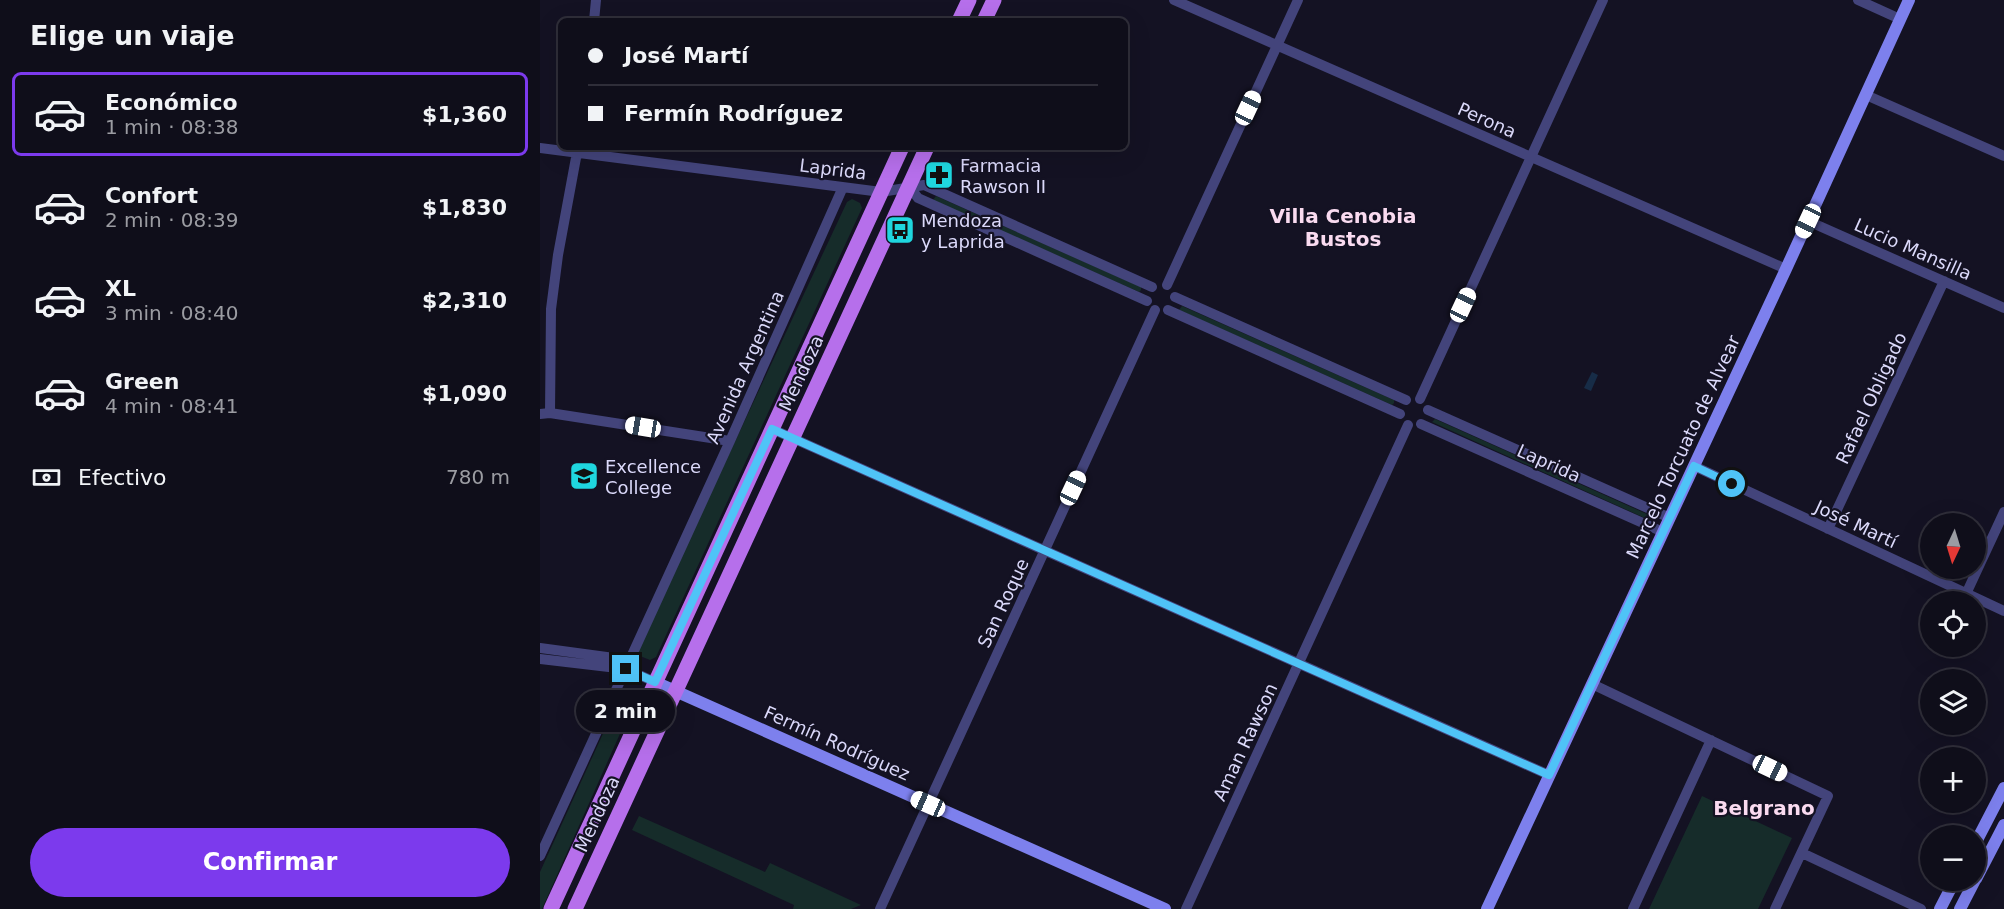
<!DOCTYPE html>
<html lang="es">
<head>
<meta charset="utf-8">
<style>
  :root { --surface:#0f0e1a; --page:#181723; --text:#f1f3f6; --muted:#9b9ca2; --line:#2f2e39; --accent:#7c3aed }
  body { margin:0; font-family:"DejaVu Sans",sans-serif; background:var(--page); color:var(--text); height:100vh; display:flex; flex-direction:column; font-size:22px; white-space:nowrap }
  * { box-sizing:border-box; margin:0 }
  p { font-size:20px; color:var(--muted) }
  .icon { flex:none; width:33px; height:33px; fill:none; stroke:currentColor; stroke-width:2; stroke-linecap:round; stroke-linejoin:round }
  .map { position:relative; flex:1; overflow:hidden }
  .drawer { display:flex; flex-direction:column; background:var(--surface); width:540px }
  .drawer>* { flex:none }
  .guide { position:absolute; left:18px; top:18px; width:570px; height:132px; border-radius:9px; box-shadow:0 6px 24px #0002,0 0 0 2px var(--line); display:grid; align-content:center; height:132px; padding:0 30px; background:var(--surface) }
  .needle { width:39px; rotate:184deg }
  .tools { position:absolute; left:1380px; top:513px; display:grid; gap:12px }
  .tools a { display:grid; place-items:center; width:66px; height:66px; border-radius:50%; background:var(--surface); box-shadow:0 6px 24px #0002,0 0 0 2px var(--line); font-size:30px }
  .end { position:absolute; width:27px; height:27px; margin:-14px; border:8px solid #4fc3f7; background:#111; box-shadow:0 0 0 3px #111 }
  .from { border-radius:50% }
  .bubble { position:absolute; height:42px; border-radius:21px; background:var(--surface); box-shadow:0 6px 24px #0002,0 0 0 2px var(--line); font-size:20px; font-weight:700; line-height:42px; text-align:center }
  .car { position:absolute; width:18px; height:36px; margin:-18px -9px; border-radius:8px; box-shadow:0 0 4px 2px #0007; background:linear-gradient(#fff 24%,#345 0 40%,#fff 0 76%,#345 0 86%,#fff 0) }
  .guide b { display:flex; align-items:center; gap:21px; height:57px; font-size:22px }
  .guide b+b { border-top:2px solid var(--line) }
  .guide i { width:15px; height:15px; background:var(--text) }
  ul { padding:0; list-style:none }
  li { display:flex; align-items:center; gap:18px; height:84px; margin:0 12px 9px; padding:0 18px; border:3px solid transparent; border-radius:9px }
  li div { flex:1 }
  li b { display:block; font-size:22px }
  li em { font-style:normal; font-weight:700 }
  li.active { border-color:var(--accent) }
  li>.icon { width:54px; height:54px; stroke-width:1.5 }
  h2 { padding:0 30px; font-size:27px; line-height:72px }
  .pay { display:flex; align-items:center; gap:15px; height:66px; padding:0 30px; font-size:22px }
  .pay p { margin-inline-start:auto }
  .primary-button { display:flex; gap:12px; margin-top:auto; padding:12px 30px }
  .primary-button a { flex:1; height:69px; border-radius:36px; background:var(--accent); color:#fff; font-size:24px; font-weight:700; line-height:69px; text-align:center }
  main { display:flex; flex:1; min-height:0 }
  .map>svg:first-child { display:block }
</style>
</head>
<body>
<main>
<section class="drawer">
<h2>Elige un viaje</h2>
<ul>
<li class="active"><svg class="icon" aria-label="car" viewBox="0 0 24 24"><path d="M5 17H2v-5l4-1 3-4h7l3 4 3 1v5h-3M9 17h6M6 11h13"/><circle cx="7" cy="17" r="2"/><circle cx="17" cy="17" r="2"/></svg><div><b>Económico</b><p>1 min · 08:38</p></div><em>$1,360</em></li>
<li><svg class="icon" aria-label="car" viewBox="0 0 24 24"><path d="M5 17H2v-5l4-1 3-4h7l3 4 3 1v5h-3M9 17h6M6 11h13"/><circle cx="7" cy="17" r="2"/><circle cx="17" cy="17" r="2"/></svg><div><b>Confort</b><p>2 min · 08:39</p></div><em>$1,830</em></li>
<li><svg class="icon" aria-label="car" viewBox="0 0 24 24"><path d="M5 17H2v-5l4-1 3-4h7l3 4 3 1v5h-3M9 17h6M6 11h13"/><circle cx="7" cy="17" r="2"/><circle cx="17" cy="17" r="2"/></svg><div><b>XL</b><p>3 min · 08:40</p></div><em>$2,310</em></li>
<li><svg class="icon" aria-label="car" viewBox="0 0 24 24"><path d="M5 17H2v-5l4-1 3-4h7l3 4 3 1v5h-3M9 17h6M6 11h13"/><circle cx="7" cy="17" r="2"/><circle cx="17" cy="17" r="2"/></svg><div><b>Green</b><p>4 min · 08:41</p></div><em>$1,090</em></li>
</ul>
<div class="pay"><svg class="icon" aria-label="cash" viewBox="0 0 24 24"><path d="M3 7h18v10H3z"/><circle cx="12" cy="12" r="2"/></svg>Efectivo<p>780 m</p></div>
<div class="primary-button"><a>Confirmar</a></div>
</section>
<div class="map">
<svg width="1464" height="909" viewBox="0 0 1464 909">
  <rect width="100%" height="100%" fill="#141223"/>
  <path fill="#162c2a" d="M396,196L601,287V290L599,292L393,200Z
    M312,199L320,203L322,208L116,657L110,660L100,656L98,649L307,202Z
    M642,306L854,400V403L852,405L639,310Z
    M895,419L1109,515V517L1107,519L892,422Z
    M85,692L94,695L95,700L2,909H0V872L81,694Z
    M1162,796L1252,838L1218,909H1109Z
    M99,816L225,872L230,863L321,905L311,909H253L254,905L92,830Z"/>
  <path fill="#172c47" d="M1052,372L1058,375L1051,391L1044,388Z"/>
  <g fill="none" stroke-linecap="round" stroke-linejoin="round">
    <path stroke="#43447b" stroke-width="10" d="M634,0L1246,269
      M1318,0L1360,19
      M54,21L56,0
      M1326,95L1464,156
      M0,148L341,192L384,185L612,287
      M369,186L378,198L607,301
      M1268,221L1464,308
      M627,285L758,0
      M635,297L866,400
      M628,310L860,414
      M880,399L1063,0
      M888,410L1130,518
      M10,413L11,309L18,255L38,147
      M0,414L10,413L190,441
      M881,424L1123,532
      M232,429L1009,775
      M1154,466L1464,611
      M1288,529L1404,281
      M1426,594L1464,512
      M0,648L74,658L86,669L115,682
      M0,659L86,669
      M1052,684L1288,796L1235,909
      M1262,853L1381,909
      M0,856L190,441L303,187
      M340,909L615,310
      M646,909L868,425
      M1093,909L1171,740"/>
    <path stroke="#7d80ed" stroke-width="12" d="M115,682L625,909
      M1436,842L1464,788
      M1436,879L1464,825
      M947,909L1246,269L1369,0
      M1400,909L1415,880
      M1420,909L1435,880"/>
    <path stroke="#b66feb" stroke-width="15" d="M419,21L429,0
      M444,21L454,0
      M11,909L362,147
      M35,909L387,147"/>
  </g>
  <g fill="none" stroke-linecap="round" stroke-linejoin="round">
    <path stroke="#4fc3f7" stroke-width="8" d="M86,669L115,682L232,429L1009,775L1154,466L1192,484"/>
  </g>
  <defs>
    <g id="pharmacy-square" transform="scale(1.5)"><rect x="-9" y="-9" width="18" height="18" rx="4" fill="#1fd6df" stroke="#141223"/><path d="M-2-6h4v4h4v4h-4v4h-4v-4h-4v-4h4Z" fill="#111"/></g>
    <g id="bus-square" transform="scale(1.5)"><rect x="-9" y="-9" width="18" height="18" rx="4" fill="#1fd6df" stroke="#141223"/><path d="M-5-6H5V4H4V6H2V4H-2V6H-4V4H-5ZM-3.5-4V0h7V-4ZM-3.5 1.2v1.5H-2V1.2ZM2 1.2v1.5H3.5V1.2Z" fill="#111"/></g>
    <g id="school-square" transform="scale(1.5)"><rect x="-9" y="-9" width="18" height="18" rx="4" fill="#1fd6df" stroke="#141223"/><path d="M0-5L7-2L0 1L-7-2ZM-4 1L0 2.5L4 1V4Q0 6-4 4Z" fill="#111"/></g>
  </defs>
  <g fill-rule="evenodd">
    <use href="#pharmacy-square" x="399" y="175"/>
    <use href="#bus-square" x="360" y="230"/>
    <use href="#school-square" x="44" y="476"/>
  </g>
  <g text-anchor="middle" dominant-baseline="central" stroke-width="4.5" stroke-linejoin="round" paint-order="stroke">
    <g font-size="18" fill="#dbd9fa" stroke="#141223">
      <text transform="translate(947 120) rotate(24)">Perona</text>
      <text transform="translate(293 169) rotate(7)">Laprida</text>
      <text transform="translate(1373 249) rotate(24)">Lucio Mansilla</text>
      <text transform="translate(205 367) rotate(-66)">Avenida Argentina</text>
      <text transform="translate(261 373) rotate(-65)">Mendoza</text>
      <text transform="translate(1331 398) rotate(-65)">Rafael Obligado</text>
      <text transform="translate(1143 447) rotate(-65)">Marcelo Torcuato de Alvear</text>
      <text transform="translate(1009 463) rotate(24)">Laprida</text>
      <text transform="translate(1316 524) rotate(25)">José Martí</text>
      <text transform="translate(463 603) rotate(-65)">San Roque</text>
      <text transform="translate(705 742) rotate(-65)">Aman Rawson</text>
      <text transform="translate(297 743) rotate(24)">Fermín Rodríguez</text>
      <text transform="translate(57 814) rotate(-65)">Mendoza</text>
    </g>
    <g font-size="18" fill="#dbd9fa" stroke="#141223" text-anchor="start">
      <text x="420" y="165">Farmacia<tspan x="420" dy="21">Rawson II</tspan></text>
      <text x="381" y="220">Mendoza<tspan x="381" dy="21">y Laprida</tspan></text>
      <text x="65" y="466">Excellence<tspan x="65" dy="21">College</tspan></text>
    </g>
    <g font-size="20" font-weight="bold" fill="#fadbf0" stroke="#141223">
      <text x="803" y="216">Villa Cenobia<tspan x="803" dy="23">Bustos</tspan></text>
      <text x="1224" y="808">Belgrano</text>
    </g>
  </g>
</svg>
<div class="tools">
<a><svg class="needle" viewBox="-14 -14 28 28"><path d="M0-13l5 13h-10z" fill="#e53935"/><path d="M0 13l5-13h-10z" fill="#9b9ca2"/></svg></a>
<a><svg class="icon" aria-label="locate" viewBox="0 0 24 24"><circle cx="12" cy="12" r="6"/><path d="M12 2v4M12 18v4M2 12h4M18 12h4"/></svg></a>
<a><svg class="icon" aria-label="layers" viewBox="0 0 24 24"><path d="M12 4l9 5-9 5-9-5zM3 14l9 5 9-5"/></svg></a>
<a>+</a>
<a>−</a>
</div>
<i class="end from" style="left:1192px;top:484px"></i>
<i class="end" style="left:86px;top:669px"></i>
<div class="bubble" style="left:36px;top:690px;width:99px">2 min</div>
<i class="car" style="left:708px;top:108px;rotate:25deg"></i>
<i class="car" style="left:1268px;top:221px;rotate:205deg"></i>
<i class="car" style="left:923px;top:305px;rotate:25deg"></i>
<i class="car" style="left:103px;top:427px;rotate:279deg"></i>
<i class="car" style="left:533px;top:488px;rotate:25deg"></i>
<i class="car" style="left:1230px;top:768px;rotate:115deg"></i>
<i class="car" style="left:388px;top:804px;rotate:294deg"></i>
<div class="guide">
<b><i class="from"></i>José Martí</b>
<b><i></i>Fermín Rodríguez</b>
</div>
</div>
</main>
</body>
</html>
